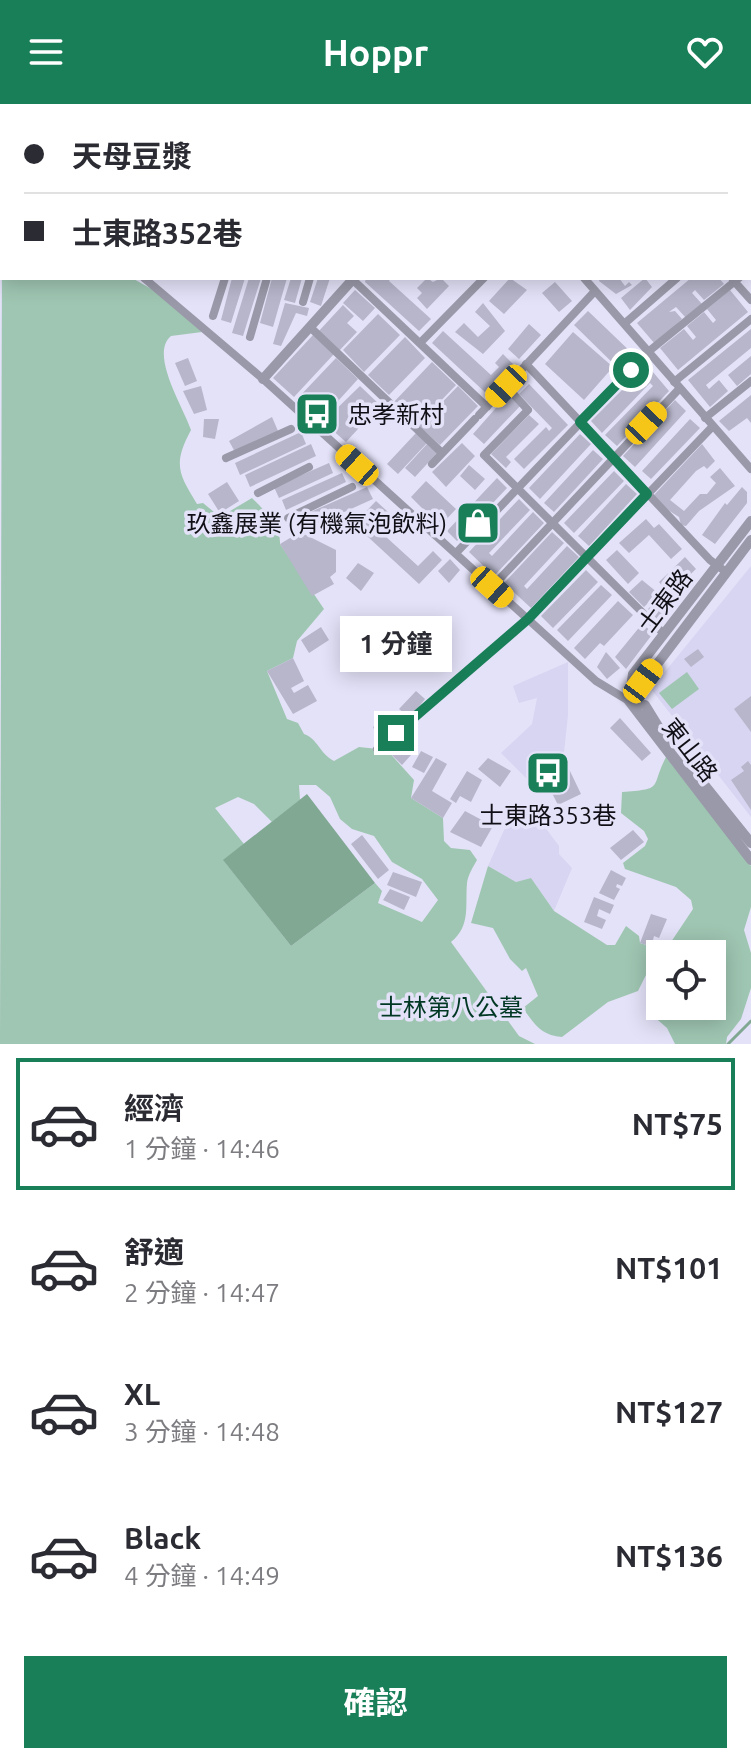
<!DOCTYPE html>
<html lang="zh-TW">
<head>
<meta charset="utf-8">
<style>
  :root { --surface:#fff; --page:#f7f7f7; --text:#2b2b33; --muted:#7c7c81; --line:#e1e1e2; --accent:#197f59 }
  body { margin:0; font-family:Ubuntu,"Noto Sans TC",sans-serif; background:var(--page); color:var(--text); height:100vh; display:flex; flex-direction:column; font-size:30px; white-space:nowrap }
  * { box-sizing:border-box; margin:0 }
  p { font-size:26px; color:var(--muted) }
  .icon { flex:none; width:44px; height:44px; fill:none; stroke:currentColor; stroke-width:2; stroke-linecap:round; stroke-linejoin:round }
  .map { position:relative; height:940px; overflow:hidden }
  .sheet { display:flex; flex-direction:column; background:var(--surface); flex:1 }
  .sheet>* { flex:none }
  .banner { position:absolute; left:0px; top:0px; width:752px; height:176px; box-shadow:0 4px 20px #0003; display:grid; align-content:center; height:176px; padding:0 24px; background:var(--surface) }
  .tools { position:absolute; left:646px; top:836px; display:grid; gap:16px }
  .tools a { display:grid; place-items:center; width:80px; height:80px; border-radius:0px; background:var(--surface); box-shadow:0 4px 20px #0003; font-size:40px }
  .end { position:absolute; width:36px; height:36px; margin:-18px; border:10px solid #197f59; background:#fff; box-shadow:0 0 0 4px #fff }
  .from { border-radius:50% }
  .bubble { position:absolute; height:56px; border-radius:0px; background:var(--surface); box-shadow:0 4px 20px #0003; font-size:26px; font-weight:700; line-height:56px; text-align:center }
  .car { position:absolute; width:24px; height:48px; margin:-24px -12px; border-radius:10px; box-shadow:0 0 6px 2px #0007; background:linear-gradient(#f5c518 24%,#345 0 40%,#f5c518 0 76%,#345 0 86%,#f5c518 0) }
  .banner b { display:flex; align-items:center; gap:28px; height:76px; font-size:30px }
  .banner b+b { border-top:2px solid var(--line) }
  .banner i { width:20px; height:20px; background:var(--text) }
  ul { padding:14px 0 0; list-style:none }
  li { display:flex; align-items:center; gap:24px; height:132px; margin:0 16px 12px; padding:0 8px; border:4px solid transparent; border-radius:0px }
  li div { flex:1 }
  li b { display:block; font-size:30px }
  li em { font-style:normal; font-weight:700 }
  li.selected { border-color:var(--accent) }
  li>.icon { width:72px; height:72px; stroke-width:1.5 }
  .cta { display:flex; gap:16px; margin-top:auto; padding:16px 24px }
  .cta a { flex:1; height:92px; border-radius:0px; background:var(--accent); color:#fff; font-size:32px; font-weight:700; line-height:92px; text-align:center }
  header { display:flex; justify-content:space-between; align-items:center; height:104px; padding:0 24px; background:var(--accent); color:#fff; font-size:36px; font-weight:700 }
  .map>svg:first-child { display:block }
</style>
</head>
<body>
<header><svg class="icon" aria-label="menu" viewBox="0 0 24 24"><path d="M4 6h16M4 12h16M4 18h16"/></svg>Hoppr<svg class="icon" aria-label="heart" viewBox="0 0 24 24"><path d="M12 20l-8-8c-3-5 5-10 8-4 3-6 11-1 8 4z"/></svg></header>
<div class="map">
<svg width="751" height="940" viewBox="0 0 751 940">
  <rect width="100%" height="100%" fill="#e4e2f8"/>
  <path fill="#d7d5f2" d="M751,462V713L651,585Z
    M568,558V611L563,658L531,679L501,649L532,620L537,594L519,599L513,582Z
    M527,699L559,742V750L572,764L554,807L531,774L516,778L488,762L509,715Z"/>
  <path fill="#9fc6b2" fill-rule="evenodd" d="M2,132V174H132L155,187L202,228L171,232C149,250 184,304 191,326C173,360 178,369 197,400L203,399L220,413L252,394C264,406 281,422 280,440L324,505L297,537L293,554L267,567L287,615L298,619L304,630C318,635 320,650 334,657L359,643L387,646L414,676L411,694L443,714L444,737L451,744L470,746L477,756C473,763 468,771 467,779C465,802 471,822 451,838L519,932L535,940H0ZM299,681H316L330,693L340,715L352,725L374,732L392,758L422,775L438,796L422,818L378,799L382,787L375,779L291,842L224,757L244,740L215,704L238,693L254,700L272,718L300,696Z
    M687,568L699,585L672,605L659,589Z
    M666,653L751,762V803L744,826L751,849V884L741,915L727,933L726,940H675L667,924L651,910L660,858V902H712V850H663L693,805L691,796L676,783L625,765L623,759L645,742L648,735L644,727L621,709L622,688C665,685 650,684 666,653Z
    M488,762L516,778L531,774L554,807L607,841H615L626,822L639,832L640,839L659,845L638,887L608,898L562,933C542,932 534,920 523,904L538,892L526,864L522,867L510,855L493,824L471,819Z"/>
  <path fill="#80a893" d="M307,690L375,779L291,842L223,756Z"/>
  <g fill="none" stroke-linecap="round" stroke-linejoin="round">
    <path stroke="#80a893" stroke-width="3" d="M0,68L2,69
      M728,940L751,917"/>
  </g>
  <path fill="#b7b6cb" d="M232,174H245L231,219L221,216Z
    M249,174H261L243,232L232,229Z
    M272,174H287L273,223L260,219Z
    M291,174H302L295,199L284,196Z
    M318,174H330L321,202L310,198Z
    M391,174L389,177L431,215L419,227L365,178L366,174Z
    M427,174L433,178L441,174L449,182L427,205L417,194L422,189L417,184Z
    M510,174L527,186L504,210L489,197Z
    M600,174H619L625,182L629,178L632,181L616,190L599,177Z
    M645,174L652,183L630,206L621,194Z
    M691,174H719L724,180L704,196L695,186L692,189L702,200L686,214L676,203L669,208L675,207L682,215L655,240L637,219Z
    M555,178L572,197L559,208L542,189Z
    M355,186L375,204L363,217L343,199Z
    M730,186L748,208L678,266L660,244L684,225L693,236L696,233L687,222L704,208L713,219L716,216L707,205Z
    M285,199L309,204L307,212L296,209L281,242L273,240Z
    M483,199L505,227L483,250L455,228L464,219L478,233L490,222L475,208Z
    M343,201L354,212L347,219L357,228L338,248L318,228Z
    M588,207L636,253L622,268L574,221Z
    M378,210L400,231L364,268L343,246Z
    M529,220L541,231L519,255L508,245Z
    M751,225V244L706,281L709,285L719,276L728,287L710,303L688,276Z
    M443,227L491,271L499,263L495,259L503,250L515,262L488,291L432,239Z
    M573,228L613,263L584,296L545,260Z
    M313,231L334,250L294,293L273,274Z
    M405,233L425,254L389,291L368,271Z
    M751,252V270L737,282L728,271Z
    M188,254L197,277L185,282L175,259Z
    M336,254L358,275L320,317L297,295Z
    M432,258L456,281L416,323L392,300Z
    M647,261L669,287L617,342L605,331L653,282L650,279L602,329L591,317Z
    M529,280L568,321L524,365L514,355L546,323L549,327L552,324L519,290Z
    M201,282L207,306L194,310L183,287Z
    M360,282L380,301L346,338L323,318Z
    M458,282L478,302L440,341L419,322Z
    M509,289L521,301L484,340L473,330Z
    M751,291V319L747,314L729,327L719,317Z
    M675,296L686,307L635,363L623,352Z
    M529,311L539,320L506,353L511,358L506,364L491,350Z
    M272,313L278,327L235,348L229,337Z
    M204,315H219L215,335L203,333Z
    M690,315L700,324L651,375L642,367Z
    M301,328L306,340L240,371L235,359Z
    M416,329L427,339L398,370L387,360Z
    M580,330L591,340L540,395L529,384Z
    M462,339L475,352L446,383L432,368Z
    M311,340L316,352L250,383L245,371Z
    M427,340L437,349L415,373L405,364Z
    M702,340L715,357L707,365L704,362L696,367L670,396L684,407L700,390H707L716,379L710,373L720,364L735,382L699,407L686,422L681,421L679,413L660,401L654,391Z
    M593,346L603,355L554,408L544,399Z
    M329,359L333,369L279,394L274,383Z
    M469,361L485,375L475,386L460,372Z
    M614,367L624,377L574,429L564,419Z
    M342,369L346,378L286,406L282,396Z
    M497,374L507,384L457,437L447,427Z
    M426,377L456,405L440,422L411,393Z
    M227,378L239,397L220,409L208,390Z
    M626,380L637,390L589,442L578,432Z
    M367,383L373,395L311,423L306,410Z
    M742,383L747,388V399L715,440L702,431L725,399L727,401Z
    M519,395L530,406L489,449L492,452L533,408L544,419L494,472L469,448Z
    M376,397L398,417L384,431L418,462L433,447L442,456L419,480L354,420Z
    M646,415L654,424L659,420L682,445L671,455L649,431L629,449L619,439Z
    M300,428L336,446V468L330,473L334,480L312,492L280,440Z
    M552,428L564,439L524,482L527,485L567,442L579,453L531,504L504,479Z
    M617,446L639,469L628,480L606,456Z
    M685,453L696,465L670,490L659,478Z
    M450,455L460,466L449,479L438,467Z
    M358,459L374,469L361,487L346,474Z
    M586,466L598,478L553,524L541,512Z
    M642,476L658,489L644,503L629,488Z
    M601,481L612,491L568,537L557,526Z
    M661,492L672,502L658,516L648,505Z
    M618,497L633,511L604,542L600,539L585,555L574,544Z
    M642,520L650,526L651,532L626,565L615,553Z
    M321,523L329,536L309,549L301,536Z
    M698,545L704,553L691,563L684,555Z
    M606,548L620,564L607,575L597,563Z
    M293,554L304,577L291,584L294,589L308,581L317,597L293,610L267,567Z
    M416,587L425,595L410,614L399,605Z
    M751,592V628L734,605Z
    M388,610L397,621L378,634L373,623Z
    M620,614L651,649L642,657L610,624Z
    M408,626L413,631L401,644L411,651L402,661L387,646Z
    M421,647L433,653L424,669L412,663Z
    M436,654L447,660L432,687L452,699L443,714L411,694Z
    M488,654L511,667L500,683L478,665Z
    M748,657L751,661V706L731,676L744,667L741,663Z
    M569,665L581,690L558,701L547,679Z
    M467,667L482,676L471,698L460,692L456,699L450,695Z
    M465,707L493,722L481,743L450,728Z
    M633,726L644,738L621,756L610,744Z
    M362,731L389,766L378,775L351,740Z
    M611,766L626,774L622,782L617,780L616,783L620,785L614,796L599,789Z
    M393,768L422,778L416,793L387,781Z
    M390,785L410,793L404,806L383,796Z
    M594,793L614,801L610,810L599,805L597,812L606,816L602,825L584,818Z
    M651,810L667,815L659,834L654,832L653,836L662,839L659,845L640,839Z"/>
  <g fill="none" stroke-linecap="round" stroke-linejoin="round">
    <path stroke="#9a99a9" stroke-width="8" d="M724,0L726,2
      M750,3L751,1
      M750,32L751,34
      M0,58L2,60
      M750,60H751
      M750,113L751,112
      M750,165L751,164
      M144,174L263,275L596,577L629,597
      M584,174L751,365
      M353,176L487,303
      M733,176L751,196
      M303,198L310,174
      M213,212L225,174
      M624,220L677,174
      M310,223L442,349
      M250,233L267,174
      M420,239L484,174
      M526,260L710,456L726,468
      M674,278L751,215
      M506,282L528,306L484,351L664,530
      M479,311L595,187
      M705,314L751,277
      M226,354L291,325
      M432,360L475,315
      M258,389L309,363
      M288,414L352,383
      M456,449L648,248L739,174
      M492,483L680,284
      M377,645L528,515L713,322"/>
    <path stroke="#9a99a9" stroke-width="10" d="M513,2L515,0
      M263,275L354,174
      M630,596L751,436
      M629,597L633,570L751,417
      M629,597L751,756
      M629,597L645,601L661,627L751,739"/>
  </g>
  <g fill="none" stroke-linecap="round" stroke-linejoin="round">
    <path stroke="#197f59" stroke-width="10" d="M396,629L528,515L647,390L580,318L631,266"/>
  </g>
  <defs>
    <g id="bus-square" transform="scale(2.3)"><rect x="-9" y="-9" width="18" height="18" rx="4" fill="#197f59" stroke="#e4e2f8"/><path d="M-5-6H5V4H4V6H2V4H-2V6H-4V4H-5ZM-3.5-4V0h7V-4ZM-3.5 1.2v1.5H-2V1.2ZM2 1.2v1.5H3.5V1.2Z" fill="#fff"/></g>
    <g id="shop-square" transform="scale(2.3)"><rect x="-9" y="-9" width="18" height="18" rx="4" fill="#197f59" stroke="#e4e2f8"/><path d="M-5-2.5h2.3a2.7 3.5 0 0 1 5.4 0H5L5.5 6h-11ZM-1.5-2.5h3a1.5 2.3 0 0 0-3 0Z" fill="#fff"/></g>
  </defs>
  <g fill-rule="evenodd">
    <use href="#bus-square" x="317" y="310"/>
    <use href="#shop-square" x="478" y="419"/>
    <use href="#bus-square" x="548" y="669"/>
  </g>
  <g text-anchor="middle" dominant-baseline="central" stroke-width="7" stroke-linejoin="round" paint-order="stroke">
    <g font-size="24" fill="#100f16" stroke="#e4e2f8" text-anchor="start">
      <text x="348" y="310">忠孝新村</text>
      <text x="447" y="419" text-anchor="end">玖鑫展業 (有機氣泡飲料)</text>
      <text x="548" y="711" text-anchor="middle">士東路353巷</text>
    </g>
    <g font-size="24" fill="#100f16" stroke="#e4e2f8">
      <text transform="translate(665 497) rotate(-53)">士東路</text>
      <text transform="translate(690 646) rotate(52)">東山路</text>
    </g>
    <g font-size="24" fill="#003824" stroke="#e4e2f8">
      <text x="451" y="903">士林第八公墓</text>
    </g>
  </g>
</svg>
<div class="tools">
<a><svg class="icon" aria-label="locate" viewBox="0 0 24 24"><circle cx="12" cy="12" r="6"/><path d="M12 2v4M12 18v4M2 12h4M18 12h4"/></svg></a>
</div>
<i class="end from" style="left:631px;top:266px"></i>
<i class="end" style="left:396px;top:629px"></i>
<div class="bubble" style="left:340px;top:512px;width:112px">1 分鐘</div>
<i class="car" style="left:506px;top:282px;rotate:223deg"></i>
<i class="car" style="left:646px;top:319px;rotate:43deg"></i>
<i class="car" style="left:357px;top:361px;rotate:312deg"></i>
<i class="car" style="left:492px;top:483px;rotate:132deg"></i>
<i class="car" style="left:643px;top:577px;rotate:37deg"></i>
<div class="banner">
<b><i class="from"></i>天母豆漿</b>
<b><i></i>士東路352巷</b>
</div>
</div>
<section class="sheet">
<ul>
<li class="selected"><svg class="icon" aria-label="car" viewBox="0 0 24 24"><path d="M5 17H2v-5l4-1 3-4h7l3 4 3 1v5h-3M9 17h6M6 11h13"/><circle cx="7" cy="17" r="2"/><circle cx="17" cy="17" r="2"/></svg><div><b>經濟</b><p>1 分鐘 · 14:46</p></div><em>NT$75</em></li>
<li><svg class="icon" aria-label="car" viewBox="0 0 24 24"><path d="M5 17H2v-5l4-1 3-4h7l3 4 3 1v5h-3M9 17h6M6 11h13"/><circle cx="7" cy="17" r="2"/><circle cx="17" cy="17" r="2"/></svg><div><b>舒適</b><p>2 分鐘 · 14:47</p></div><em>NT$101</em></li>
<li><svg class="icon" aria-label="car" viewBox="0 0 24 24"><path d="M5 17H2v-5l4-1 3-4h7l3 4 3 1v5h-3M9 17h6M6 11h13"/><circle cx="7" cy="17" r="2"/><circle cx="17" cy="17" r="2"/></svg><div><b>XL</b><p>3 分鐘 · 14:48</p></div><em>NT$127</em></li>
<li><svg class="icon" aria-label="car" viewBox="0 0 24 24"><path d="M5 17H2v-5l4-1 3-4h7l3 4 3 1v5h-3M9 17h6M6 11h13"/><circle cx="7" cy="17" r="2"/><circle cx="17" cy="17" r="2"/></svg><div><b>Black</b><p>4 分鐘 · 14:49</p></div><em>NT$136</em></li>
</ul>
<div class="cta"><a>確認</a></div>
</section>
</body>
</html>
